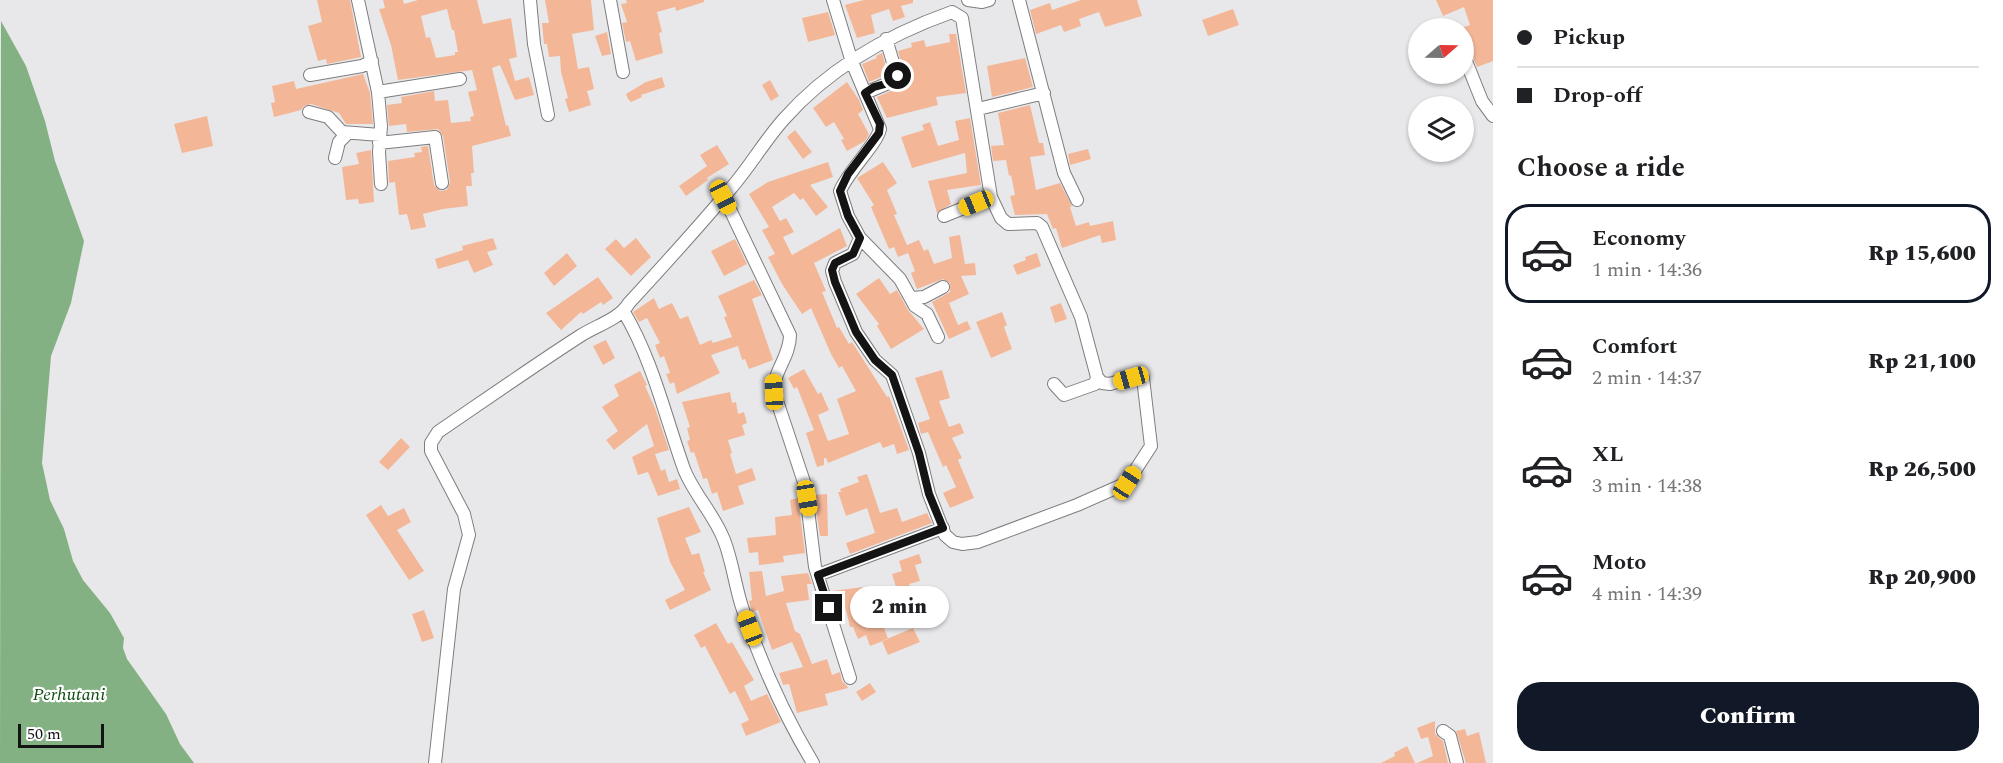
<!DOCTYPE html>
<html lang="en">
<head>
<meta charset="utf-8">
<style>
  :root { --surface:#fff; --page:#f6f6f6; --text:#202124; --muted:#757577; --line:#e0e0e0; --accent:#111827 }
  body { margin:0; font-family:Spectral,serif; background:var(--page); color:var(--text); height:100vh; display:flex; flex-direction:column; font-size:22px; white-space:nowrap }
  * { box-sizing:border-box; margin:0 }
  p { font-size:20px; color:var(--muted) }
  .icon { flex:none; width:33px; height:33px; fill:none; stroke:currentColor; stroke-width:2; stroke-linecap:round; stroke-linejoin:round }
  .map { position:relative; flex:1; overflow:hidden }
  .side { display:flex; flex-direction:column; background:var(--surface); width:510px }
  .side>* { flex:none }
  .hud { display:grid; align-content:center; height:132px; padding:0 24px; background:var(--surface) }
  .needle { width:39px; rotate:70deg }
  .fabs { position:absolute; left:1408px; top:18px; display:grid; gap:12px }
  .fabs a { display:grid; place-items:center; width:66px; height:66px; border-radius:50%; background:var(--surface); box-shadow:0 2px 4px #0004; font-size:30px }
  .scale { position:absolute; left:18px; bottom:15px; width:86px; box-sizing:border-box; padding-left:6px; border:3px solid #141415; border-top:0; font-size:16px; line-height:21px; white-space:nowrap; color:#141415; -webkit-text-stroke:4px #fff; paint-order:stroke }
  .end { position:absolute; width:27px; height:27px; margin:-14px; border:8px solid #141415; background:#fff; box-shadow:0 0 0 3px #fff }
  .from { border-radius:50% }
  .bubble { position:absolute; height:42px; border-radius:21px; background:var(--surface); box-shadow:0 2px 4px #0004; font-size:20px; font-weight:800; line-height:42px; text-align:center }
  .car { position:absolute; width:18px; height:36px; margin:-18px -9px; border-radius:8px; box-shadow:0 0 4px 2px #0007; background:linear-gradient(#f5c518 24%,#345 0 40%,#f5c518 0 76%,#345 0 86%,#f5c518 0) }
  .hud b { display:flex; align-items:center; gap:21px; height:57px; font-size:22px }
  .hud b+b { border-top:2px solid var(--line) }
  .hud i { width:15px; height:15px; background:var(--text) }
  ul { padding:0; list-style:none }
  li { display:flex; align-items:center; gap:18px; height:99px; margin:0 12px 9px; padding:0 12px; border:3px solid transparent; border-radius:24px }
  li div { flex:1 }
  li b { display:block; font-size:22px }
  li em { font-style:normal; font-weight:800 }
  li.active { border-color:var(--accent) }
  li>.icon { width:54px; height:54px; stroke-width:1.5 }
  h2 { padding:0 24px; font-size:27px; line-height:72px }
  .action { display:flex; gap:12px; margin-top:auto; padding:12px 24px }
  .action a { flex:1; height:69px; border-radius:24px; background:var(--accent); color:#fff; font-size:24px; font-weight:800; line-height:69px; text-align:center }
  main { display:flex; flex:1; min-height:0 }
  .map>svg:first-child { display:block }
</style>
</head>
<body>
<main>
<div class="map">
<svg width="1493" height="763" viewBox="0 0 1493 763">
  <rect width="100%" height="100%" fill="#e8e8ea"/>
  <path fill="#84b183" d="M1,21L26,66L45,121L55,161L84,241L71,303L51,356L42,463L50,500L64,529L73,561L83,580L110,613L124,638L123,648L127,659L166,714L180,744L194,763H0Z"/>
  <path fill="#f3b798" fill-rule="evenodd" d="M317,0H350L361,57L327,64L326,59L318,61L308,26L322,22Z
    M383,0H403L404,4L418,0H477L483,24L511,18L517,57L509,59L515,81L529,77L534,95L515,100L500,65L492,68L506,126L508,125L511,136L472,146L474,173H471L472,186H466L468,206L443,209L423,214L426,227L411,230L407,214L399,215L395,182L389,183L388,161L415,157L414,153L422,152L421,147L428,146L434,185L440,191L447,190L450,182L443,136L438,129L407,132L406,124L389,126L387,105L402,103L401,97L434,91L435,101L448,100L451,123L471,121L470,117L474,116L468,92L477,90L472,70L398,80L391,45L379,9L385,8ZM447,9L452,30H454L458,52H455V55L436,58L430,37L426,38L421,16Z
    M545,0H591L594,30L572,34L578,69L589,67L594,89L587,91L591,105L569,112L565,99L568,98L561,72L560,56L549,57L547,44H544L542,23H549Z
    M626,0H704V2L676,11L675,7L657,12L662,32L659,33L663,53L636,61L630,41L626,42L622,23L627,22L621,4L627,3Z
    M864,0H913V3L901,6L905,17L893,21L889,9L871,15L875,33L857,38L845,5Z
    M1081,0H1137L1142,16L1105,27L1099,12L1079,19L1081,26L1064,32L1061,25L1036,34L1030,10L1050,3L1052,10Z
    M1436,0H1493V61L1477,67L1467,42L1464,44V27L1470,25L1464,7L1443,16Z
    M1233,9L1239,25L1208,36L1202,20Z
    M828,12L835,35L808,42L802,18Z
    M607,32L611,54L602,56L595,36Z
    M949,34H956L966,93L936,97L938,105L887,118L877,97L902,86L906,80L898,51L912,47L911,43L924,40L926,47L950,42Z
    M882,53L888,74L869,82L862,64L877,58L876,56Z
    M1025,58L1033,87L992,97L987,66Z
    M363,74L370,93L373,124H346L339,113L311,104L304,106L301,110L274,117L271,103L275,102L272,86L294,81L296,89Z
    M662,77L665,87L641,95L642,97L631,102L628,99L626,94L646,82Z
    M770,80L779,96L771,101L762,85Z
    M847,82L859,100L863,110L858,114L869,134L865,141L847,151L841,140L844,139L834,122L826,127L813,108Z
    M1030,105L1039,143H1043L1045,155L1030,157L1036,190L1060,183L1072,206L1070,207L1076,226L1089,222L1090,226L1113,221L1116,240L1102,243L1100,235L1062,248L1056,228L1053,229L1047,214L1015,215L1010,196L1015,195L1011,175L1009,176L1006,160L993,161L991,146L1004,145L998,113Z
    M207,116L213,146L182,153L174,124Z
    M970,118L981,185L947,190L951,204L937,213L928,181L967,173L965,153L912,168L901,137L924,130L922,125L930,122L938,146L959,140L955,121Z
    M795,130L812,152L803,159L787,137Z
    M717,145L729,164L707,178L708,180L686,196L679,186L707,166L700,155Z
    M1088,149L1091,159L1070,165L1068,154Z
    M371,150L374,202L359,204L358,199L346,200L342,167L359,164L356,153Z
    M828,162L833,177L810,185L828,207L816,216L803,198L800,200L794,193L772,207L780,221L786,218L794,232L783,237L792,255L840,228L847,246L814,263L826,291L822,292L837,328L839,327L849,344L852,342L887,397L889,396L909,450L897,454L894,444L883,448L880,442L828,463L826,458H824V465L817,467L806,433L814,430L797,387L794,389L788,378L804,369L818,394L821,392L829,410L818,415L828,441L849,434L837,399L856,391L842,366L839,368L831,354L811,308L802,314L782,284L768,257L775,254L762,230L769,227L749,194L768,182Z
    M883,162L897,183L887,190L897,214L894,215L907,245L919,240L924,251L928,249L934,264L952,258L949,237L960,235L965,264L975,263L976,275L961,276L969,294L949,303L958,325L967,321L971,329L949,339L932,302L950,292V283L943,279L917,289L911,273L915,271L908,253L898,257L894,247L889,249L871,207L874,205L857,178Z
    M493,238L497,249L487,252L493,265L474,273L468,260L438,269L435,259L463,250L462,246Z
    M636,238L651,257L631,276L605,249L616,239L624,248Z
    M735,239L747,264L724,276L711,251Z
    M567,253L577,266L554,286L544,273Z
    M1037,253L1041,266L1017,275L1013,265L1026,260L1025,257Z
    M598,277L613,298L603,305L601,302L583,314L581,312L561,330L546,313Z
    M879,278L890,294L897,290L908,310L924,329L891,349L877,326L879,324L856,294Z
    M754,280L762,295L752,299L773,360L749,369L745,359L742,360L738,346L711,355L720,373L677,394L674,382L670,384L666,374L670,373L664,356L660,358L655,345L660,343L647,318L639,322L633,312L654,298L659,309L672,303L680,319L688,316L700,345L711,340L713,343L732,337L724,317L727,316L718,296Z
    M1061,303L1067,319L1055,323L1050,307Z
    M1002,312L1007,325L1004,327L1012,349L991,358L976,322Z
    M606,340L615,358L603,365L593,346Z
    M942,370L950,398L939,401L949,427L960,423L964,433L952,438L962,458L958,460L974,498L950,508L943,493L956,487L946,465L943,467L928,432L921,434L918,423L930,419L915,378Z
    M640,371L647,385L645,386L655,408L669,450L655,454L661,471L665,469L669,482L677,479L680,489L658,496L648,472L638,475L632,457L654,446L647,424L614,450L606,440L618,431L602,407L619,396L614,385Z
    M730,392L732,403L736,402L738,414L744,412L747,423L742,425L745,435L728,440L732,453L730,454L736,474L752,468L756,480L738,486L744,504L723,511L717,492L712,494L707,478L703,479L694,452L691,453L687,441L690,440L687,428L690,427L682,402Z
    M401,438L410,447L388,470L379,462Z
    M867,474L880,513L897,508L902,522L927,513L932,523L850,554L846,543L875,533L867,508L846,516L838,492H841L840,489L859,482L857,477Z
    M827,494L828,536H820L814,495Z
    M798,498L805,553L783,556L784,562L759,565L758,552L749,553L747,538L776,535L775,517L792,515L790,500Z
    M381,505L388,516L404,508L411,522L397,530L424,571L409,580L366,515Z
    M689,507L701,532L685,538L692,555L699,553L705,572H703L711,590L670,610L665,600L685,590L670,562L657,518Z
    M919,554L922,563L915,565L920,581L909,584L916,605L903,610L892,574L902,571L899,561Z
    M762,571L766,596L784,591L781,576L808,573L812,584H807L809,600L786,603L795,631L800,634L812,664L827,659L832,675L840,672L842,681L847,686L848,688L825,694L828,705L797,713L789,684L783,685L779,673L803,667L792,642L772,650L758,610L752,612L749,601L752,600L749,572Z
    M863,587L865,600H863L869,624L881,619L888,639L870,646L866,635L858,639L853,627H850L844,603L835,604L832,591Z
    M424,610L434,638L422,642L412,614Z
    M716,623L728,644L732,642L754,680L744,686L751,701L767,694L781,722L746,736L741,724L749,720L735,691L730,694L705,646L701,648L694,635Z
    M913,628L920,642L888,655L882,641Z
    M870,683L876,692L862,701L856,692Z
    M1435,721V734L1443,741L1448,763H1417L1433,756L1428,737L1421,739L1417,728Z
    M1465,729L1467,736L1479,732L1486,763H1466L1456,731Z
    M1407,746L1415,763H1381L1395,756L1394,753Z"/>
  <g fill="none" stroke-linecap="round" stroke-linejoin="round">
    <g stroke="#7d7d7f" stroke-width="14">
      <path id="minor" d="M358,0L378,92L381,126L379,152L381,184
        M530,0L534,44L548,115
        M610,0L623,72
        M833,0L852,62L880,129C877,144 849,170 840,191L848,216L860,238L853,254L835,263L832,271L835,282L856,332L875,360L892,375L919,453L929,494L945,535L953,542L962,544L978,542L1077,505L1127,483L1151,446L1143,378L1139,375L1110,384L1102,383L1097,377L1095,384L1064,395L1054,384
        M968,0L982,2L989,0
        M1019,0L1064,173L1077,200
        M1464,56L1482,101L1493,116
        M310,75L362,66L372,61
        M378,92L460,79
        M865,93L898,79L886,39
        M978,109L1044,93
        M309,112L328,117L342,132L380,135
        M379,143L435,137L442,183
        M335,158L339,142L347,134
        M724,197L790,335C790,357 773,371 774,392L805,485L815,567L850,678
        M944,216L991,197
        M860,238L900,279L915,306L927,314L938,337
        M912,298L924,297L943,287
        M624,312C653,361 665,416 684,469C693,493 714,514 724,540C733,563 735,587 743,610C761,663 784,715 813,763
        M818,575L943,528
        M1443,731L1450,736L1457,763
        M435,763L454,589L469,535L464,514L431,451V443L438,432C485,400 532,367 580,336C595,326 620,319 629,303C664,265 699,227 732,187C751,165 765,140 784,119C829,68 890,34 952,12L962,18L991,197L1001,218L1008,224L1037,223L1042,227L1081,317L1097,377"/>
    </g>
    <use href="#minor" stroke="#fff" stroke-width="12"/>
  </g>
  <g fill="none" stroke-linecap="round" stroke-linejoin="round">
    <path stroke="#141415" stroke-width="8" d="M829,608L818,575L943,528L929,494L919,453L892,375L875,360L856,332L835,282L832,270L835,263L853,254L860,238L848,216L840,191L848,174L879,133L880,124L865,93L874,87L896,81L898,76"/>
  </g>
  <g text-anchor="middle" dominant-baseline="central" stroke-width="4.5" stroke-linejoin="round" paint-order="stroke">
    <g font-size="18" font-style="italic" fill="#0b4d10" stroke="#fff">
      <text x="69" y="694">Perhutani</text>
    </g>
  </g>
</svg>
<div class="fabs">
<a><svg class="needle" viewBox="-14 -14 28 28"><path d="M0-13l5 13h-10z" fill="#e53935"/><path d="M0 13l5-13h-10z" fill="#757577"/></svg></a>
<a><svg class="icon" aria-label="layers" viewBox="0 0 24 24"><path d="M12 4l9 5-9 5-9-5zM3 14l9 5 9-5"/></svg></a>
</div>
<div class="scale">50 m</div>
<i class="end from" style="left:898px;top:76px"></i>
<i class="end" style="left:829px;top:608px"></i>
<div class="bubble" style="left:850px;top:586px;width:99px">2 min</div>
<i class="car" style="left:723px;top:197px;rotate:153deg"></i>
<i class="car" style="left:976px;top:203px;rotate:248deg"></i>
<i class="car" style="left:1131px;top:378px;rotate:254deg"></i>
<i class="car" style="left:774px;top:392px;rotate:357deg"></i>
<i class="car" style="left:1127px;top:483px;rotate:33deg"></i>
<i class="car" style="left:807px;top:498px;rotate:171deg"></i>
<i class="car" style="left:750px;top:628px;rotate:339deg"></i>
</div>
<section class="side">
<div class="hud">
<b><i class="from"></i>Pickup</b>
<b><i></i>Drop-off</b>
</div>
<h2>Choose a ride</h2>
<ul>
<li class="active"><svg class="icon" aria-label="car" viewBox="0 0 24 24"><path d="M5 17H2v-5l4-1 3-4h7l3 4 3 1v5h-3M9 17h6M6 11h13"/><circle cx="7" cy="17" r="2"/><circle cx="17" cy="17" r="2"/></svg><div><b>Economy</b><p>1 min · 14:36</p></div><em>Rp 15,600</em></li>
<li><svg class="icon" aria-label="car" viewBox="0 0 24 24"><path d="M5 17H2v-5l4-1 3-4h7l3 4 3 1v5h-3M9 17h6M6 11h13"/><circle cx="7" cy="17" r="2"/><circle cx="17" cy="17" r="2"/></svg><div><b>Comfort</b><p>2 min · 14:37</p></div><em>Rp 21,100</em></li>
<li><svg class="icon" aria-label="car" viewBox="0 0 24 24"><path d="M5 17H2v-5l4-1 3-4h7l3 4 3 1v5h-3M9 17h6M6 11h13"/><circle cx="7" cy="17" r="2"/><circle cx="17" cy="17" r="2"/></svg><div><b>XL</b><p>3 min · 14:38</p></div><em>Rp 26,500</em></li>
<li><svg class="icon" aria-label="car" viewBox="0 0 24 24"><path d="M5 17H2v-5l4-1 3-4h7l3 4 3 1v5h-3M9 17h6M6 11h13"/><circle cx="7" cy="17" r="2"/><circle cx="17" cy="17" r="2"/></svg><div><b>Moto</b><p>4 min · 14:39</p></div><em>Rp 20,900</em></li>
</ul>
<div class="action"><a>Confirm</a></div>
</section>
</main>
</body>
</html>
